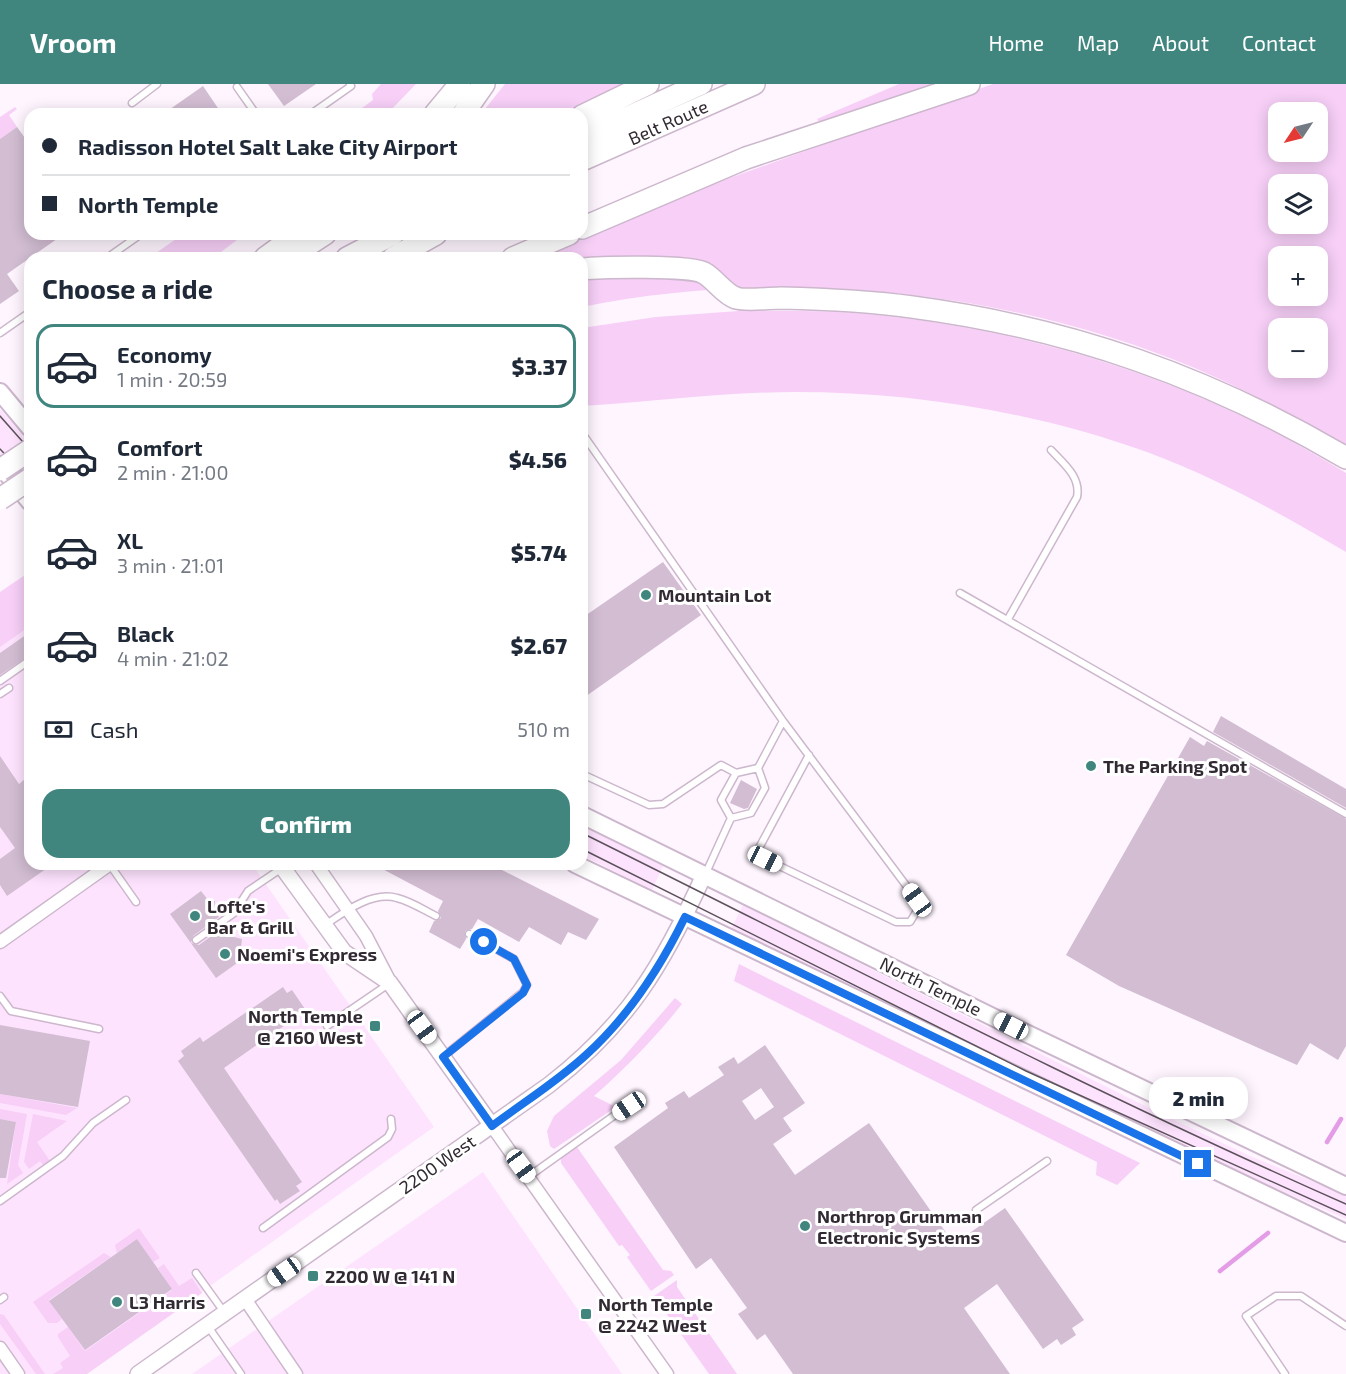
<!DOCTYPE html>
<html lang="en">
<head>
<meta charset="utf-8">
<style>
  :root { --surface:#fff; --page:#f2f2f3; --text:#1f2937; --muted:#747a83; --line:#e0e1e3; --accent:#40867f }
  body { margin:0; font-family:"Exo 2",sans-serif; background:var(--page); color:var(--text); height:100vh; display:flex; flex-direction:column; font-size:22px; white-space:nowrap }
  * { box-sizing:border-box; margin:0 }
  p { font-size:20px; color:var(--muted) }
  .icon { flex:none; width:33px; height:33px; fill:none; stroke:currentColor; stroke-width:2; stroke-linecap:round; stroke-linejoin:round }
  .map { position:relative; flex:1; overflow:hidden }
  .sheet { position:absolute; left:24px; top:168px; width:564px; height:618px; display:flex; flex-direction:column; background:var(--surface); border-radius:18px; box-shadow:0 3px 15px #0003 }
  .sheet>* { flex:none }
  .guide { position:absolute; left:24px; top:24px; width:564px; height:132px; border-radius:18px; box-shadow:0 3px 15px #0003; display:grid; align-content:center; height:132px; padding:0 18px; background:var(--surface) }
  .needle { width:39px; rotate:235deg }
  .controls { position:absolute; left:1268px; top:18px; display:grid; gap:12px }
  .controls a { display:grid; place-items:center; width:60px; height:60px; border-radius:12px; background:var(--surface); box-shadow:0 3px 15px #0003; font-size:30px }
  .end { position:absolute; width:27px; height:27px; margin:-14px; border:8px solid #1a73e8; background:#fff; box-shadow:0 0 0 3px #fff }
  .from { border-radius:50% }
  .bubble { position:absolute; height:42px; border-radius:18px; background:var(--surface); box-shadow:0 3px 15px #0003; font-size:20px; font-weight:800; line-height:42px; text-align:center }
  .car { position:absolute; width:18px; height:36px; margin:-18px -9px; border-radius:8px; box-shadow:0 0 4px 2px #0007; background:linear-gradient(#fff 24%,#345 0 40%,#fff 0 76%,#345 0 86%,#fff 0) }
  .guide b { display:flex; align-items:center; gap:21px; height:57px; font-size:22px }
  .guide b+b { border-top:2px solid var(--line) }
  .guide i { width:15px; height:15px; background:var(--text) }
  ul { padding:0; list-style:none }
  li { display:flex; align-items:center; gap:18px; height:84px; margin:0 12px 9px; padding:0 6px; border:3px solid transparent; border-radius:18px }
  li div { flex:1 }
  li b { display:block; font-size:22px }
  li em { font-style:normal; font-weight:800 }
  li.current { border-color:var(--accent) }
  li>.icon { width:54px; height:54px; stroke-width:1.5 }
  h2 { padding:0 18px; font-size:27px; line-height:72px }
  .pay { display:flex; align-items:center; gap:15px; height:66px; padding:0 18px; font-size:22px }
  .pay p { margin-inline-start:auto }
  .cta { display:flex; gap:12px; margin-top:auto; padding:12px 18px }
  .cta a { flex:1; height:69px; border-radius:18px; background:var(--accent); color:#fff; font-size:24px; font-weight:800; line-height:69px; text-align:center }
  header { display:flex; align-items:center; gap:36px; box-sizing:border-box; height:84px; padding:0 30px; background:var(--accent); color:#fff }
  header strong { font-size:28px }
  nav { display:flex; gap:33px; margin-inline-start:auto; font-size:21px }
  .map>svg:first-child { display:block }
</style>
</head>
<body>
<header>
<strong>Vroom</strong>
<nav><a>Home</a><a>Map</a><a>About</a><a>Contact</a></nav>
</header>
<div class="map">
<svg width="1346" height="1290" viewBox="0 0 1346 1290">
  <rect width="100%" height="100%" fill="#fef5fe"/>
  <path fill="#fee3fe" d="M0,325L30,359V408L0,372Z
    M30,541V780H252L434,1043L86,1290H0V561Z
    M582,742L663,782L652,806L582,771Z
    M743,821L1157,1028L1252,1073L1346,1111V1135L1126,1039L731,845Z
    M483,1088L622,1290H192Z"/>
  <path fill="#f7cff7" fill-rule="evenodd" d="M381,0H416L387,30H354L373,16L372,10Z
    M505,0H623L561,30H481Z
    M899,0H941L823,43L817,35Z
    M993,0H1346V362C1297,334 1249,307 1197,285C1012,206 779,182 582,223V174H525L702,104ZM1278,28H1317V68H1278ZM1278,100H1317V140H1278ZM1278,172H1317V212H1278ZM1278,244H1317V284H1278Z
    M15,23L17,25L9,31L17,43L0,55V33Z
    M183,150H245L213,174H149Z
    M739,227C782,227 824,226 867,230C1036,246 1202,299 1346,389V468C1282,430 1217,394 1147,368C1036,328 914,308 795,308C726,308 651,318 582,322V244L656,233Z
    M25,491H30V542L0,563V508Z
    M739,880L1140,1079L1117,1101L1096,1091L1097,1078L734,897Z
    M675,914L682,920C655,954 627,983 594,1012L616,1023L554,1065L550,1062L547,1047L554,1032L621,976Z
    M0,1010L77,1024L66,1031L0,1019Z
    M0,1025L27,1030L18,1081L23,1089L7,1100L16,1038L0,1035Z
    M33,1030L67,1037L37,1058L50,1077L43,1081L40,1077L29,1085L24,1078Z
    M577,1063L663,1186L671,1187L674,1191L651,1207L627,1173L630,1171L622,1161L619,1162L561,1079V1074Z
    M139,1144L160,1174L153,1178L137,1155L117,1169L115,1161Z
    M104,1169L111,1173L49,1216L62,1235L57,1239H48L33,1218Z
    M164,1180L179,1202L192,1194L202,1209L87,1290H53L63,1284L60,1279L70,1272L58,1253V1250L68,1243L85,1267L172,1206L158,1184Z
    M677,1196V1203L737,1290H709L654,1212Z
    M0,1230L4,1231L45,1290H36L0,1240Z"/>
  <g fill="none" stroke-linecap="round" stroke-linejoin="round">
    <path stroke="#e49ce6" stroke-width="4.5" d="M1327,1058L1341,1035
      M1220,1187L1268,1149"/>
  </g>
  <path fill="#d2bdd2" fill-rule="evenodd" d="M268,0H316L284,22Z
    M203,2L222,30H163Z
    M17,43L30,61V150H64L7,190L19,207L0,220V55Z
    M663,478L701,531L582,615V534Z
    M30,548V571L0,591V569Z
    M1221,632L1346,705V724L1213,648Z
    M1190,653L1204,662L1207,657L1346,735V962L1338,976L1310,959L1297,981L1119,902L1066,871Z
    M0,672L19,700L25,695L30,698V780H53L7,812L0,801V775L15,764L0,743Z
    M741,696L757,705L748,724L744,725L730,719Z
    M373,780H490L599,835L586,856L568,848L561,861L529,843L519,858L478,835L472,845L465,847L466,855L460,865L429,848L434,837L441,834L438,827L443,817Z
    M201,807L209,817H215L214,825L219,833L193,852L191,859L199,861L225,842L234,853L242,855L241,863L247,872L216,894L170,830Z
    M283,903L287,909L292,906L305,925L301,930L224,984L302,1098L296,1102L300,1107L280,1120L277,1115L275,1117L178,977L184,972L181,967L200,953L203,958Z
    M0,941L90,957L78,1023L0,1010Z
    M765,961L805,1019L783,1034L792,1047L773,1060L795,1091L869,1039L954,1160L1005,1124L1084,1236L1072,1244L1076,1251L1061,1261L1057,1255L1043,1265L997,1200L964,1224L1010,1290H793L765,1250L757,1256L738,1230L747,1224L711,1174L696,1185L614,1063L668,1024L665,1019L684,1007L689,1014L724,991L718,983L734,973L738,980ZM761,1004L774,1023L755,1036L742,1017Z
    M0,1035L16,1038L6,1094H0Z
    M137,1155L172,1205L85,1266L49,1217Z"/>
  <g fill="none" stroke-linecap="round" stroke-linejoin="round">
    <g stroke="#ccb7cc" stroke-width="9">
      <path id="service" d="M237,3L256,30
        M132,19L157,0
        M311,30L351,2L350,0
        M107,174L141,150
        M0,249L30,228
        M582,349L783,637L758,684
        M960,509L1346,730
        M1008,535L1077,413C1081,393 1064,380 1051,366
        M0,597L30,576
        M0,610L9,604
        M783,637L917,816L918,825L910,838H896L765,775L759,764L809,671
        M758,684L765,704L751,729L731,734L721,716L736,689Z
        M582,690L649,721L663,720L721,681L736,689
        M30,693V691
        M110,781L136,818
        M705,791L731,734
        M325,841C344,828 372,807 397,814C410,817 424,826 436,832
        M196,856L234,829L248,807L282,784
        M0,912L11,927L99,945
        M327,942L390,899
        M444,972L523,908L527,901L514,875L469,850
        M528,1093L629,1021
        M0,1117L63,1072L93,1039L126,1016
        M976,1126L1047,1077
        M263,1144L388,1053L392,1045L391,1035
        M196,1189L224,1228
        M0,1216L4,1213
        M207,1241L241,1290
        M1285,1290L1246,1232L1276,1212H1301L1346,1242"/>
    </g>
    <g stroke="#ccb7cc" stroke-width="15">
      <path id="minor" d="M316,780L366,852L390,898
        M0,858L110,780
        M492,1042L667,1290
        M245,1215L296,1290
        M0,1264L18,1290"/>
    </g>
    <g stroke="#ccb7cc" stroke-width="18">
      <path id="tertiary" d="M280,780L344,868L390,899L492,1042
        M138,1290L549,1001C628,940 663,881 704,791"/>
    </g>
    <g stroke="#ccb7cc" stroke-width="20">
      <path id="secondary" d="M0,308L30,344
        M0,381L30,418
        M582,731L1011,942L1346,1102
        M575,780L1346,1149"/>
    </g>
    <g stroke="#ccb7cc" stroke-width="24">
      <path id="motorway" d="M435,30L460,0
        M463,30L484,0
        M582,32L648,0
        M582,54L701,0
        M582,76L754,0
        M582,144L746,74L969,0
        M265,174L298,150
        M288,174L325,150
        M347,174L393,150
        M393,174L436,150
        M513,174L569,150
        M582,185C601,183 691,181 704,189C715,195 724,210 736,214C744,217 771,214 781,214C825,215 869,217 912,223C1070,244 1209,293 1346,374"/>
    </g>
    <use href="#service" stroke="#fff" stroke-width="6"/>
    <use href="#minor" stroke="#fff" stroke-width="12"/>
    <use href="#tertiary" stroke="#fff" stroke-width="15"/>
    <use href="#secondary" stroke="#fff" stroke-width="16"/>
    <use href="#motorway" stroke="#fff" stroke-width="21"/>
    <path stroke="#5b525b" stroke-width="1.5" d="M0,332L30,366
      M0,365L30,397
      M582,749C836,875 1087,1006 1346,1120
      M582,765L1026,987L1346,1131"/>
    <g stroke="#ccb7cc" stroke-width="24" stroke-linecap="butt">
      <path id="motorway-bridge" d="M0,386L30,366
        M0,415L30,395"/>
    </g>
    <use href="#motorway-bridge" stroke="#fff" stroke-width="21"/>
  </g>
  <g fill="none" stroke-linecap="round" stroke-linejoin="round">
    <path stroke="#1a73e8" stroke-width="8" d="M484,858L514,875L527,901L523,909L443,973L492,1042C524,1018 558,997 587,970C630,931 660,884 685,833L1198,1080"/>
  </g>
  <g fill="#40867f" stroke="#fff" stroke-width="2">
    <circle cx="646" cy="511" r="6"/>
    <circle cx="1091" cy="682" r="6"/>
    <circle cx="195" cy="832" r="6"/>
    <circle cx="225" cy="870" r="6"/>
    <rect x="369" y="936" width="12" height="12" rx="3"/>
    <circle cx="805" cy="1142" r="6"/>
    <rect x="307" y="1186" width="12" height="12" rx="3"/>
    <circle cx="117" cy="1218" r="6"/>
    <rect x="580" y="1224" width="12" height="12" rx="3"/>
  </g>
  <g text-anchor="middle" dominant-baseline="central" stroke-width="6" stroke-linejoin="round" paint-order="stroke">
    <g font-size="18" fill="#322a32" stroke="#fff">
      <text transform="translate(668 38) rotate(-24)">Belt Route</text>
      <text transform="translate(931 902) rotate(26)">North Temple</text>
      <text transform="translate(437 1080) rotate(-35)">2200 West</text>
    </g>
    <g font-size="18" font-weight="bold" fill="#322a32" stroke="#fff" text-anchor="start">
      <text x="658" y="511">Mountain Lot</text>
      <text x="1103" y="682">The Parking Spot</text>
      <text x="207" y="822">Lofte's<tspan x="207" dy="21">Bar &amp; Grill</tspan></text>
      <text x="237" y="870">Noemi's Express</text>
      <text x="363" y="932" text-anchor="end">North Temple<tspan x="363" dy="21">@ 2160 West</tspan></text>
      <text x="817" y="1132">Northrop Grumman<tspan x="817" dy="21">Electronic Systems</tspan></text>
      <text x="325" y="1192">2200 W @ 141 N</text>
      <text x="129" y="1218">L3 Harris</text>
      <text x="598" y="1220">North Temple<tspan x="598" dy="21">@ 2242 West</tspan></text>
    </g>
  </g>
</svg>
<div class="controls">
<a><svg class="needle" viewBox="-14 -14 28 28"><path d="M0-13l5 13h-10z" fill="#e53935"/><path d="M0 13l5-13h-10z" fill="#747a83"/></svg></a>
<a><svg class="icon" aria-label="layers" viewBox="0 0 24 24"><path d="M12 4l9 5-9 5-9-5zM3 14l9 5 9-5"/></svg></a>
<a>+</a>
<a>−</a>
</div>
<i class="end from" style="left:484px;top:858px"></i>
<i class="end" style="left:1198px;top:1080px"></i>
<div class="bubble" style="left:1149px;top:993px;width:99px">2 min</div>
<i class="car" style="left:765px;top:775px;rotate:116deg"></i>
<i class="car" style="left:917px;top:816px;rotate:324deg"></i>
<i class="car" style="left:1011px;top:942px;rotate:297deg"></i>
<i class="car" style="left:422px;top:943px;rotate:144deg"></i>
<i class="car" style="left:629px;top:1022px;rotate:236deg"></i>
<i class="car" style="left:521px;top:1082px;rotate:144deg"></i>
<i class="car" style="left:284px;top:1188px;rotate:235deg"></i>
<div class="guide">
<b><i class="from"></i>Radisson Hotel Salt Lake City Airport</b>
<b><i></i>North Temple</b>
</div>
<section class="sheet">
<h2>Choose a ride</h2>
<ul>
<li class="current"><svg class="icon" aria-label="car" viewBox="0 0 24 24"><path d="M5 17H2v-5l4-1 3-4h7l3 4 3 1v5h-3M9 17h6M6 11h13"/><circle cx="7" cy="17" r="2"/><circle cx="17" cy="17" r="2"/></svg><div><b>Economy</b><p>1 min · 20:59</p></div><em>$3.37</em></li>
<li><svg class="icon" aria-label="car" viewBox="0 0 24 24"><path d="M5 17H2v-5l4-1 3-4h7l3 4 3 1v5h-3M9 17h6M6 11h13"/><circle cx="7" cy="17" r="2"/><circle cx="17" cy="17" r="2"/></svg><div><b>Comfort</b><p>2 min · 21:00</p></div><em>$4.56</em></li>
<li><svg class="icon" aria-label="car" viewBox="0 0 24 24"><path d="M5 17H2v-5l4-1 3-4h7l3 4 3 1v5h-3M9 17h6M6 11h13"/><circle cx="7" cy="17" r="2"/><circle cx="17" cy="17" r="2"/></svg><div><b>XL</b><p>3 min · 21:01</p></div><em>$5.74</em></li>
<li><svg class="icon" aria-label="car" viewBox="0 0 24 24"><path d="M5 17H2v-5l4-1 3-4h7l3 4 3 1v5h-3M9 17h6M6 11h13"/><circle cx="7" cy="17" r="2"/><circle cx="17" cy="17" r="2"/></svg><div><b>Black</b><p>4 min · 21:02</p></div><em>$2.67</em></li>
</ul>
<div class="pay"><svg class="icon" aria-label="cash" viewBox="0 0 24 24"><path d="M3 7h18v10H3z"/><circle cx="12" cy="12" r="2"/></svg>Cash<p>510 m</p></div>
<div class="cta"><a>Confirm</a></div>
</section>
</div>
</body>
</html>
